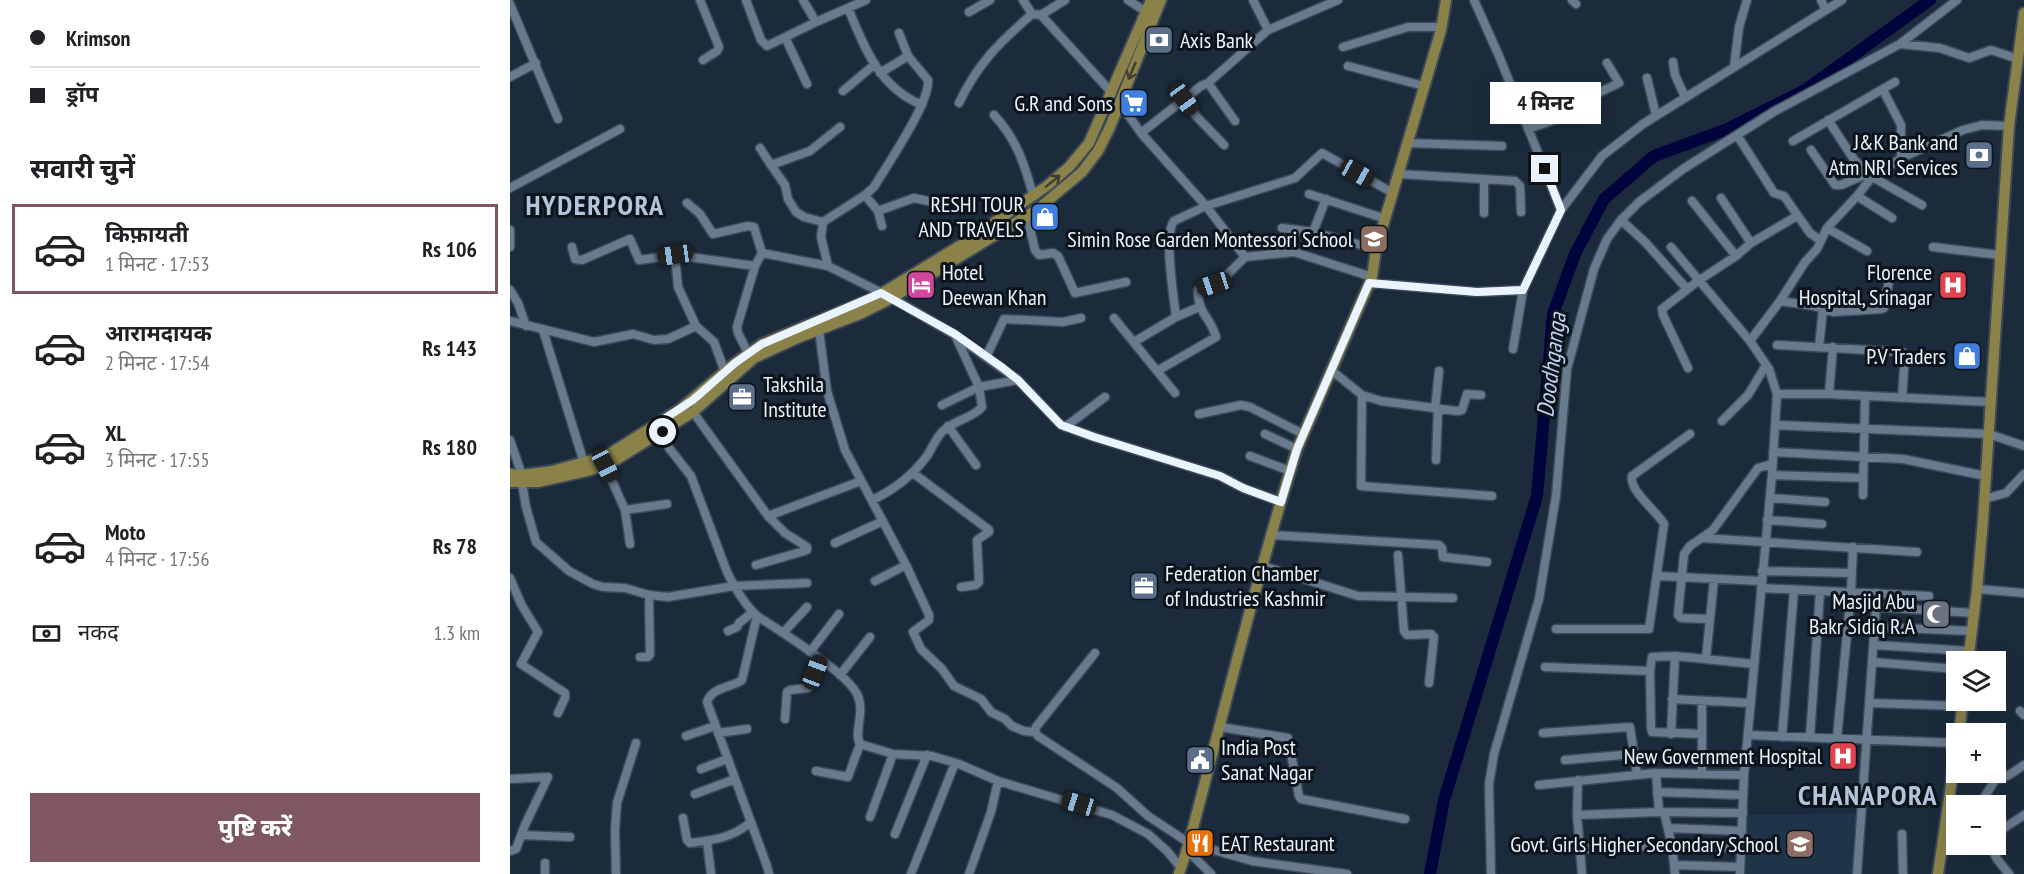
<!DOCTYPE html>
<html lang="hi">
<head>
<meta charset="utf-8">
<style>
  :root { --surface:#fff; --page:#f2f2f2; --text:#202124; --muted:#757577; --line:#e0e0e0; --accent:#7f575e }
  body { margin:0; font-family:"PT Sans Narrow","Noto Sans Devanagari",sans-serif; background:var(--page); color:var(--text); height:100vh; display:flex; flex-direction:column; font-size:22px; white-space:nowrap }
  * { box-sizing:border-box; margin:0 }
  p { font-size:20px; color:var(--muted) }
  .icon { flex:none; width:33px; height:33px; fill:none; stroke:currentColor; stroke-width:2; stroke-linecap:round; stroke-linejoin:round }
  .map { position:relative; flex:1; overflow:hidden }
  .drawer { display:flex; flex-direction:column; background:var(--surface); width:510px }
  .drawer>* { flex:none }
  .banner { display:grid; align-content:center; height:132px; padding:0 30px; background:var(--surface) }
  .controls { position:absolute; left:1436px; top:651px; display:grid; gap:12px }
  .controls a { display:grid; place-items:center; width:60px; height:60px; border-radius:0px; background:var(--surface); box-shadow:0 6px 24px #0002; font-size:30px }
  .end { position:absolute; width:27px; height:27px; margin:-14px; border:8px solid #eaf4ff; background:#111; box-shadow:0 0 0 3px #111 }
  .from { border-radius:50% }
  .bubble { position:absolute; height:42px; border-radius:0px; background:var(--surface); box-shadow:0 6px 24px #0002; font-size:20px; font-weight:800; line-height:42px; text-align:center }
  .car { position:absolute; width:18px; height:36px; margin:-18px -9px; border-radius:8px; box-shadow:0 0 4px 2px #0007; background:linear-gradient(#222 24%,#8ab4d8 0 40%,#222 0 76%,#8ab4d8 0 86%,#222 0) }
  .banner b { display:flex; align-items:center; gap:21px; height:57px; font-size:22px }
  .banner b+b { border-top:2px solid var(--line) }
  .banner i { width:15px; height:15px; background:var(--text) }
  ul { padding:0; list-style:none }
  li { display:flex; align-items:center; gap:18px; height:90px; margin:0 12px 9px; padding:0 18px; border:3px solid transparent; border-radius:0px }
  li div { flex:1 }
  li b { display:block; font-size:22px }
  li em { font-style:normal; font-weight:800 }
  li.on { border-color:var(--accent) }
  li>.icon { width:54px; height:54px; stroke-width:1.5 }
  h2 { padding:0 30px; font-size:27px; line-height:72px }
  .pay { display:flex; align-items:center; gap:15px; height:66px; padding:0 30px; font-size:22px }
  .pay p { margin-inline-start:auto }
  .button { display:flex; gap:12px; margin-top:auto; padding:12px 30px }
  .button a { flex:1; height:69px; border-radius:0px; background:var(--accent); color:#fff; font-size:24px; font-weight:800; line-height:69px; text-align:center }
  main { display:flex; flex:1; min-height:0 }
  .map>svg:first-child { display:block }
</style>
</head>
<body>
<main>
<section class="drawer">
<div class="banner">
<b><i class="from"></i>Krimson</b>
<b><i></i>ड्रॉप</b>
</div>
<h2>सवारी चुनें</h2>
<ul>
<li class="on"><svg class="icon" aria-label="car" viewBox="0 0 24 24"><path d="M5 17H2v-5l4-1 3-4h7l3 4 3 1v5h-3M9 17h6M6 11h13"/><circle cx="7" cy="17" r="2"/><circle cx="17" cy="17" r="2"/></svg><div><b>किफ़ायती</b><p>1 मिनट · 17:53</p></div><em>Rs 106</em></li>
<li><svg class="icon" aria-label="car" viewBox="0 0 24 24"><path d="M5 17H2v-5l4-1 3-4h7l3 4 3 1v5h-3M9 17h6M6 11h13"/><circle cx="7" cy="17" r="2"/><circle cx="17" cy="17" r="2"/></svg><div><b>आरामदायक</b><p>2 मिनट · 17:54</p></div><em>Rs 143</em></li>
<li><svg class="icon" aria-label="car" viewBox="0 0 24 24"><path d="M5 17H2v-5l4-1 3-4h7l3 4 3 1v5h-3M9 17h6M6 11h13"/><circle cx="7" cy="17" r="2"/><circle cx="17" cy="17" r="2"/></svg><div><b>XL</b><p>3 मिनट · 17:55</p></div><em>Rs 180</em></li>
<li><svg class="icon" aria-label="car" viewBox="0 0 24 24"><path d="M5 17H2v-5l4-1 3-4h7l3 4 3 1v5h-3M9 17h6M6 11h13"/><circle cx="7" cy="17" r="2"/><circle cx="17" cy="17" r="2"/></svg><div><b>Moto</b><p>4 मिनट · 17:56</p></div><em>Rs 78</em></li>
</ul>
<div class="pay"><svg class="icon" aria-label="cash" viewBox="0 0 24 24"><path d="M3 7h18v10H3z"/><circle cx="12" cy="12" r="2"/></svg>नकद<p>1.3 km</p></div>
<div class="button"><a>पुष्टि करें</a></div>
</section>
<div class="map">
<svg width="1514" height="874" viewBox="0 0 1514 874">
  <rect width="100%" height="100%" fill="#1b2b3b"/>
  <path fill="#1f3449" d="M1346,814L1342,874H1233L1238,815Z"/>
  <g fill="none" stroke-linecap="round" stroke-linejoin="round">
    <path stroke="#00033c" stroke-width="12" d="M920,874L934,800L1027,496L1043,314L1065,254L1094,199L1144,156L1215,130L1295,90L1420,0"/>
    <g stroke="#3c4957" stroke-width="11">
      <path id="minor" d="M190,0L209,47L207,51L193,60
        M236,0L251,40L257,46L306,22L356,0
        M293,0L306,22
        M513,0L522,14
        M555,0L531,15L602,93
        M618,0L636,12
        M743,0L758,30
        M1062,0L1066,4
        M1311,0L1316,10
        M0,4L48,119
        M338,8C355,49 369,87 412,105
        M459,12L480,0
        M275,37L297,84
        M1390,44L1430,48L1459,58L1481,50L1508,59
        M833,47L898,27H931
        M1163,62L1165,75L1175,97
        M838,66L914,86
        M1224,67L1229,27L1237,0
        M370,73L398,56
        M0,77L26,63
        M1137,78L1146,115
        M698,83L725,121
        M1373,90L1391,125V158
        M333,91L365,64
        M674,99L687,117L714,145
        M609,102L631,133L696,206L735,257
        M449,103C468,63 489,43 522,14L531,15
        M484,115C507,140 514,163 523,195
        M1318,120L1343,158L1357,174L1412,205
        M1018,129L1058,115L1080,103L1086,94L1109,83L1097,63
        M631,133L691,86L698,83L758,30L828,0
        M1227,135L1264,193L1274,196L1300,233L1311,241
        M1283,141L1385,82
        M898,143L992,146
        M250,148L261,165
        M1301,150L1325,185H1331L1357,174
        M889,174L1005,181L1010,186L1011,212
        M974,179V213
        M0,188L110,129
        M799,194L876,219
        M355,195L368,211L372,226
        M1347,196L1382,218
        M1211,198L1241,243
        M1182,201L1226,256
        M177,203L190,214L203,234L238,226L244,227L252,253
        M1051,210L1092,156L1133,124L1332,0
        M368,211L404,198L427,203
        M517,216L525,250L529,255L543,253L548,256L565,293L616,282
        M1111,220L1135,242L1177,289
        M313,222L294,217L286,212L278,199L275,185L261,165L300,151L330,127
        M772,228L803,232L866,249
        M1317,228L1357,251
        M0,230V247
        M803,232L816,199
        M62,247L65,259L72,260L120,239L129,260L165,255L245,266
        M1161,247L1240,341L1259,369L1267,394L1262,475L1234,775L1230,874
        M1423,247L1489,255
        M165,255L168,287L186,326L204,342L215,372
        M318,266L311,237L313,222L355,195L364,187C377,165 420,103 418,80L398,56L389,33
        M859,283L967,292L1013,290L1051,210L989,56L964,0
        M0,290L8,303L16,326
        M1270,301L1304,306L1323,312L1371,309L1374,308L1380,276
        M666,317C664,298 653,234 664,221L696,206L785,178L812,153L883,193
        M604,318L647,371
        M0,321L84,342L123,334L144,340L158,339L186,326
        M33,330L74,463
        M309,330L317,391L335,450L396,565L419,615V620L403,632L411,649L432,669L444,686L471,699L481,712L495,719L502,726L514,731L525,732
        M1240,341L1270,301L1295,262L1307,249L1317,228L1347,196L1362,177L1391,158L1453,130L1472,125L1499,126
        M624,342L666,317L689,307
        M1267,345L1392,352L1395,355L1392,398
        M1309,347L1313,309
        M1003,349L1013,290
        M238,353L228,333L227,327L245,266L252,253L318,266L382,298L445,335L508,380L551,425L584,437L710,476L733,488L771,502
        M476,357L494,319L553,322L571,318
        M1178,368L1153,315L1152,309L1188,281L1226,256L1241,243L1287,216
        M821,370L852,395L871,401L947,411L952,410L957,394L971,395
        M665,393L647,371L706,337C700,316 688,315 688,290L713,279L735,257L784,252L862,277
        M1267,394H1319L1480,402
        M1319,394L1323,347
        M852,395L851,486L982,496
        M432,405L469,387L508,380
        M925,409L929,371
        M183,412L258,516L275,533L297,547V550L291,552L246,565
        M689,414L731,405L740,407L793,434
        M1212,421L1238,395L1256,365
        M1265,425L1479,434L1514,446
        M438,426L466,465
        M150,427L159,448L181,476L217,572C225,588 234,604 247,616C270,631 336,672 347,694C356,712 343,732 350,744L383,754L422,756L449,764L488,781L602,815L638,834L657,851L671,868
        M555,427L595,397
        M755,434L787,449
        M0,440L12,475
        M1263,452L1393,459L1476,476
        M740,456L780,471
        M926,460L928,410
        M95,465L115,510L120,544
        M403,473L479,530V532L467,540L469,582L466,585L451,587
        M1262,475L1352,478
        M12,483L16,507L26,542L59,571L83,584L93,587L115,588L139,595L158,597L224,586L297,583
        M1353,495L1355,396
        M1260,498L1315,502
        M1474,499L1496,493L1514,474
        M362,500C384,490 402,476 417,456C422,448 426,438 432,432C443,420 462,419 472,407L469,387L445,335
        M115,510L157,504
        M258,516L351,481
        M1257,520L1312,524
        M762,535L929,545L932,548L933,557L977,562
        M1193,538L1407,552
        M325,543L373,521
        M888,555L894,631L897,635L921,634L924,637L919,683
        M753,566L848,596L943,598
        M1252,571L1342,573
        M1147,576L1251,581
        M0,578L11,604L28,632L11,664L55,693V698L48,713
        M365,581L396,565
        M1251,588L1419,596
        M1467,589L1514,593
        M1366,607L1464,613
        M247,616L232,680C221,688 202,687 197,702L257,866L259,874
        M1199,619L1171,618L1168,615L1174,554L1180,546L1203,530L1248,468L1262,464
        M1365,627L1462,631
        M1046,629H1139L1154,524C1146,510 1119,491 1122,476L1180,434
        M218,631L227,627L229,623L243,612
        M273,633L297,607
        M1364,645L1459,651
        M300,652L329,614
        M585,653L526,727L525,732L528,736L607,788L638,816L679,843L742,861L837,874
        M130,657H138L140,654L139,595
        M1196,658L1204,580
        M1362,662L1446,669
        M1035,667L1140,671
        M330,675L360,637
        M1162,699L1240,703
        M1361,703L1452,706
        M1510,711L1514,715
        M275,719L277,692L280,690L298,688L310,659
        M710,727L778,738L789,796L791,799L895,819
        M208,733L237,729
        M1033,733L1120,727L1127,774
        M1161,734L1165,656
        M1192,734L1142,732L1141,728L1140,671L1142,657L1165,656L1244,664
        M1238,735L1446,743
        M176,736L205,726
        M1272,737L1284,590
        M1300,737L1310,592
        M1327,738L1341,592L1343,547
        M1055,760L1124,754
        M191,769L217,759
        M306,771L338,777L350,744
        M1146,773L1149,812
        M1192,773V701
        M0,779L38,777L15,825L6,849L0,851
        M1068,780L1067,815L1072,874
        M1029,785L1146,773L1234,775
        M1147,792L1232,795
        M185,794L225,779
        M1469,806L1485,780L1499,775L1514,765
        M1154,812L1162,846L1165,874
        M1067,815L1149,812L1233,813
        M360,817L383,754
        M173,818L177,840L180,843C204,840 222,838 241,822
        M1158,828L1232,831
        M385,834L417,755
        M1392,834L1393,874
        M1485,834L1514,815
        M11,835L60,837
        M197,841L201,874
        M1479,844L1487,859L1499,874
        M1069,849L1136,846L1231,848
        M677,850L701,874
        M35,863V874
        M1165,865L1230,867
        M106,874L105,830L107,803L126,743
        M401,874L445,763
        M459,874L481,812L488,781
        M981,874L979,784L984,754L1029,599L1046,496L1057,369L1084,269L1097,239L1111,220L1129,202L1173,169L1265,111L1390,44L1447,0
        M1347,874L1367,593"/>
    </g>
    <g stroke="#3c4957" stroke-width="14">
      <path id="major" d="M0,474L12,475L42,471L96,456L169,410L225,363L252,344L364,298L456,242L537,186L559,167L579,143L641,0
        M0,482H28L77,471L101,463L183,412L244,358L290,337L350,314L382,298L528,209L572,172L588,151L600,127L651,0
        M1458,662L1467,589L1473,520L1499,126L1514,13
        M1449,734L1453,700
        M669,874L679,843C714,711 746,579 787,449L862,277L866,249L931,30L936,0
        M1428,874L1446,751"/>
    </g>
    <use href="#minor" stroke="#687a8d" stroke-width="8"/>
    <use href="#major" stroke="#8b824a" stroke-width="10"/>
  </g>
  <defs><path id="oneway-shaft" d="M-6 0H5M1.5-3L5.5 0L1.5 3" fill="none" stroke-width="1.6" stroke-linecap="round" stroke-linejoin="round" transform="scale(1.5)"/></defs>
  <g stroke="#3f3f2d">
    <use href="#oneway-shaft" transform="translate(622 71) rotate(113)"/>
    <use href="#oneway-shaft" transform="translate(543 181) rotate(-39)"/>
  </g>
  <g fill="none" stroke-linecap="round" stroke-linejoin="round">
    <path stroke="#eaf4ff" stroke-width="8" d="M153,432L148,423L183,400L225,363L252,344L371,293L445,334L493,368L508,380L551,425L584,437L710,476L733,488L771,502L787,449L859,283L967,292L1013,290L1051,210L1035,169"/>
  </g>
  <defs>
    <g id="bank-square" transform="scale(1.5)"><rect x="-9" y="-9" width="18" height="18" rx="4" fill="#5c6f8a" stroke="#0c131a"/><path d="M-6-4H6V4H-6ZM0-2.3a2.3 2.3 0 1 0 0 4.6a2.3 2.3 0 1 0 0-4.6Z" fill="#fff"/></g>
    <g id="supermarket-square" transform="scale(1.5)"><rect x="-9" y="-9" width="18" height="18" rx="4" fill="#3f7fe0" stroke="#0c131a"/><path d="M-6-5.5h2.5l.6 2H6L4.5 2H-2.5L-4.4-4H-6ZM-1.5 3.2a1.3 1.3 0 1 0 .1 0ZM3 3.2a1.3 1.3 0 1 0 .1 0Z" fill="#fff"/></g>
    <g id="shop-square" transform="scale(1.5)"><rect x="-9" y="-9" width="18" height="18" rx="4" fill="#3f7fe0" stroke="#0c131a"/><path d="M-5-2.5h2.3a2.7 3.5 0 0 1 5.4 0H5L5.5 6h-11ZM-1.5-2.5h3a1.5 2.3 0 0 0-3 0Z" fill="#fff"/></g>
    <g id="school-square" transform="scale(1.5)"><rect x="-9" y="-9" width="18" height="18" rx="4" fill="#8d6e63" stroke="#0c131a"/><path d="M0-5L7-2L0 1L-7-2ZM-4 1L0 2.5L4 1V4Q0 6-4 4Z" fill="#fff"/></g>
    <g id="hotel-square" transform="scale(1.5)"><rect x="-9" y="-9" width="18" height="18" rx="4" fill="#d1479c" stroke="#0c131a"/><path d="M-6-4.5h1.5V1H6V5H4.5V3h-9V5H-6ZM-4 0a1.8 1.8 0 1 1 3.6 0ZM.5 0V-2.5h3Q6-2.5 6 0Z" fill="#fff"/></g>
    <g id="hospital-square" transform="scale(1.5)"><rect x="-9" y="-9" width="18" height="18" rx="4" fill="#e0444e" stroke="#0c131a"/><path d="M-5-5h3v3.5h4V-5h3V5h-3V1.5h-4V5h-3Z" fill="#fff"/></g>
    <g id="office-square" transform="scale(1.5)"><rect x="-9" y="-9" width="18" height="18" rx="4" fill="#5c6f8a" stroke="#0c131a"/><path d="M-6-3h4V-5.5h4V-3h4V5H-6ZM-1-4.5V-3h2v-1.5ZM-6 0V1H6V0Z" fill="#fff"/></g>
    <g id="mosque-square" transform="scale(1.5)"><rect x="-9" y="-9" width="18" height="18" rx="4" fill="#6b7280" stroke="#0c131a"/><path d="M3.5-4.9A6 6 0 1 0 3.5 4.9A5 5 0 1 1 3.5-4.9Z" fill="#fff"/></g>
    <g id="civic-square" transform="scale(1.5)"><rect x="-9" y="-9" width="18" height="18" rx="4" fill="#5c6f8a" stroke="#0c131a"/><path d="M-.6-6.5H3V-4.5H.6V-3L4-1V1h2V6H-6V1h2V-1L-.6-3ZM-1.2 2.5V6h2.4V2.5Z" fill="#fff"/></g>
    <g id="restaurant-square" transform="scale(1.5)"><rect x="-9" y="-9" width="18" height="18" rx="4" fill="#e8710a" stroke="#0c131a"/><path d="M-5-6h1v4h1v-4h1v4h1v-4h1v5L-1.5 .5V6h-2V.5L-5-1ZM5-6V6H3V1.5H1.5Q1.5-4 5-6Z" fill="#fff"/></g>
  </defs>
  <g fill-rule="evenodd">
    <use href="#bank-square" x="649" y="40"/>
    <use href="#supermarket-square" x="624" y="103"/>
    <use href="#bank-square" x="1469" y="155"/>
    <use href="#shop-square" x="535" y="217"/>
    <use href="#school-square" x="864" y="239"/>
    <use href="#hotel-square" x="411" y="285"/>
    <use href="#hospital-square" x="1443" y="285"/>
    <use href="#shop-square" x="1457" y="356"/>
    <use href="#office-square" x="232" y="397"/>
    <use href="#office-square" x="634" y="586"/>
    <use href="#mosque-square" x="1426" y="614"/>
    <use href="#hospital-square" x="1333" y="756"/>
    <use href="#civic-square" x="690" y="760"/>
    <use href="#restaurant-square" x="690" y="843"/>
    <use href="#school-square" x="1290" y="844"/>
  </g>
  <g text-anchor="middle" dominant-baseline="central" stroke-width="6" stroke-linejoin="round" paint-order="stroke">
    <g font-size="22" fill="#eaf4ff" stroke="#0c131a" text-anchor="end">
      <text x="670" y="40" text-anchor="start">Axis Bank</text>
      <text x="603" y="103">G.R and Sons</text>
      <text x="1448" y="142">J&amp;K Bank and<tspan x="1448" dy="25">Atm NRI Services</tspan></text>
      <text x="514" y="204">RESHI TOUR<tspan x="514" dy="25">AND TRAVELS</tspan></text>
      <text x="843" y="239">Simin Rose Garden Montessori School</text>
      <text x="432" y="272" text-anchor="start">Hotel<tspan x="432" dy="25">Deewan Khan</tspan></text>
      <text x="1422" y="272">Florence<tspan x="1422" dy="25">Hospital, Srinagar</tspan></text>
      <text x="1436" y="356">P.V Traders</text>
      <text x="253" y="384" text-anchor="start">Takshila<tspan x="253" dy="25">Institute</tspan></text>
      <text x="655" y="573" text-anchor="start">Federation Chamber<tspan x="655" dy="25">of Industries Kashmir</tspan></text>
      <text x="1405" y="601">Masjid Abu<tspan x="1405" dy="25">Bakr Sidiq R.A</tspan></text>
      <text x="711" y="747" text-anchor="start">India Post<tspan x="711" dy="25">Sanat Nagar</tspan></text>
      <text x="1312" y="756">New Government Hospital</text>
      <text x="711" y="843" text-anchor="start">EAT Restaurant</text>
      <text x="1269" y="844">Govt. Girls Higher Secondary School</text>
    </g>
    <g font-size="24" font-style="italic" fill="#c0d3f7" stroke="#0c131a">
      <text transform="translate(1041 365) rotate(-83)">Doodhganga</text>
    </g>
    <g font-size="28" font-weight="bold" letter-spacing="1.5" fill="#b2c5da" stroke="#0c131a">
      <text x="85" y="204">HYDERPORA</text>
      <text x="1358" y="794">CHANAPORA</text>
    </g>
  </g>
</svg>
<div class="controls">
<a><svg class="icon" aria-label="layers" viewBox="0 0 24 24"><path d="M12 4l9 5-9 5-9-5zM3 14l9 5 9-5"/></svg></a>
<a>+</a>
<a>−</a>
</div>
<i class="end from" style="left:153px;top:432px"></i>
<i class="end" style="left:1035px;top:169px"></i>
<div class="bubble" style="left:980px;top:82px;width:111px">4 मिनट</div>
<i class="car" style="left:674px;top:99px;rotate:144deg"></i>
<i class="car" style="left:847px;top:173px;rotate:119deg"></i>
<i class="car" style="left:165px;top:255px;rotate:262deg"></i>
<i class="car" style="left:704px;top:284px;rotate:252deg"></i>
<i class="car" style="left:95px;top:465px;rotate:153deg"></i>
<i class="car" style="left:305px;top:672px;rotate:21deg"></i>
<i class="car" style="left:569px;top:804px;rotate:287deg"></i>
</div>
</main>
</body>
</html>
